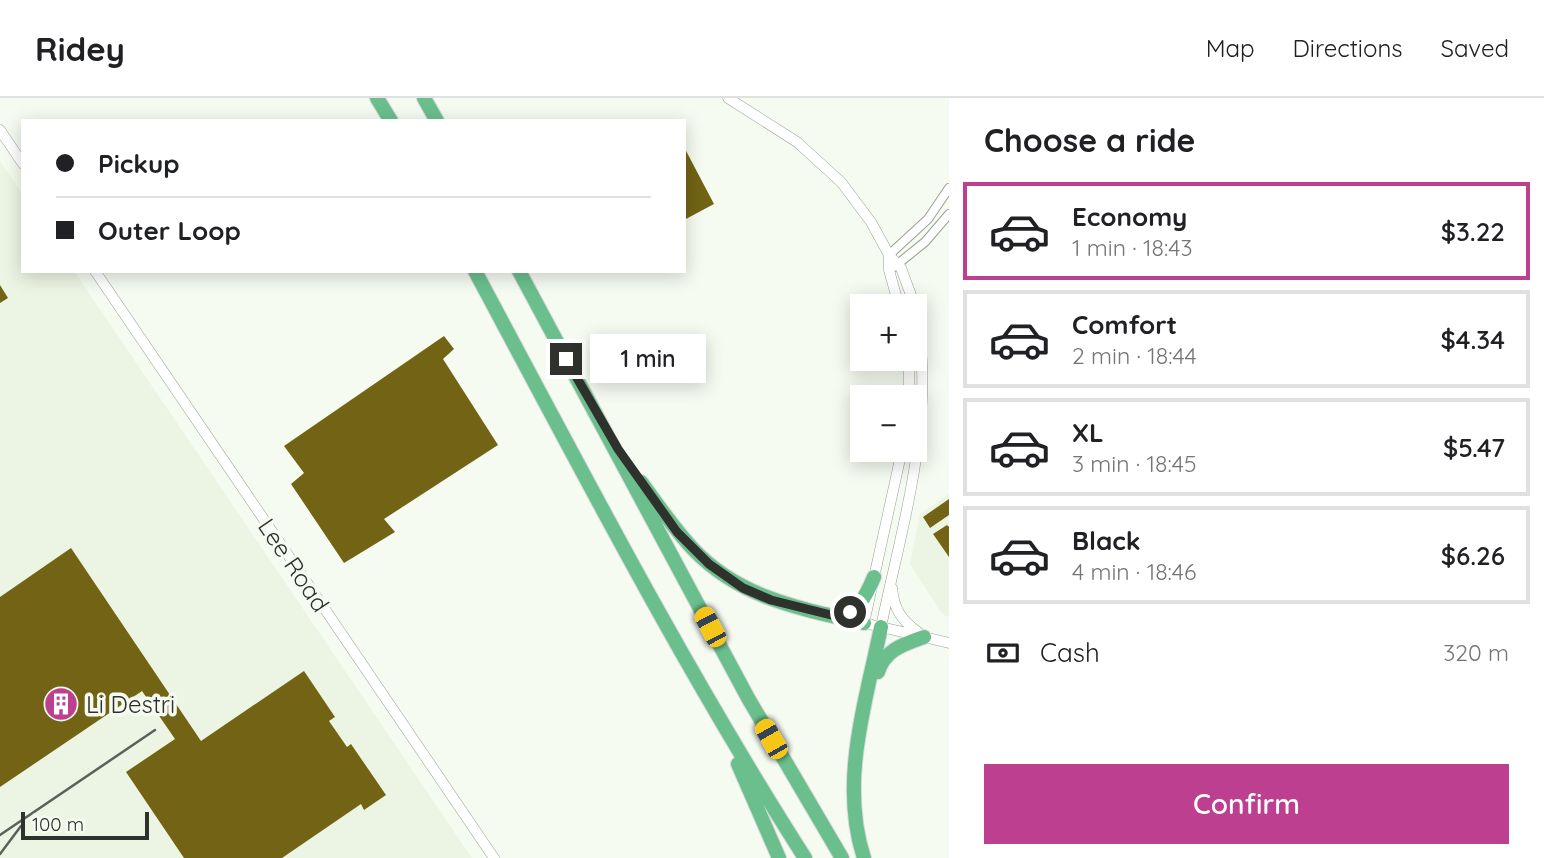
<!DOCTYPE html>
<html lang="en">
<head>
<meta charset="utf-8">
<style>
  :root { --surface:#fff; --page:#f2f2f2; --text:#202124; --muted:#757577; --line:#e0e0e0; --accent:#bd4090 }
  body { margin:0; font-family:Quicksand,sans-serif; background:var(--page); color:var(--text); height:100vh; display:flex; flex-direction:column; font-size:26px; white-space:nowrap }
  * { box-sizing:border-box; margin:0 }
  p { font-size:23px; color:var(--muted) }
  .icon { flex:none; width:38px; height:38px; fill:none; stroke:currentColor; stroke-width:2; stroke-linecap:round; stroke-linejoin:round }
  .map { position:relative; flex:1; overflow:hidden }
  .sheet { display:flex; flex-direction:column; background:var(--surface); width:595px }
  .sheet>* { flex:none }
  .top-card { position:absolute; left:21px; top:21px; width:665px; height:154px; border-radius:0px; box-shadow:0 4px 18px #0003; display:grid; align-content:center; height:154px; padding:0 35px; background:var(--surface) }
  .tools { position:absolute; left:850px; top:196px; display:grid; gap:14px }
  .tools a { display:grid; place-items:center; width:77px; height:77px; border-radius:0px; background:var(--surface); box-shadow:0 4px 18px #0003; font-size:35px }
  .scale { position:absolute; left:21px; bottom:18px; width:128px; box-sizing:border-box; padding-left:7px; border:4px solid #2f312d; border-top:0; font-size:19px; line-height:24px; white-space:nowrap; color:#2f312d; -webkit-text-stroke:5px #f6fbf1; paint-order:stroke }
  .end { position:absolute; width:32px; height:32px; margin:-16px; border:9px solid #2f312d; background:#fff; box-shadow:0 0 0 4px #fff }
  .from { border-radius:50% }
  .bubble { position:absolute; height:49px; border-radius:0px; background:var(--surface); box-shadow:0 4px 18px #0003; font-size:23px; font-weight:600; line-height:49px; text-align:center }
  .car { position:absolute; width:21px; height:42px; margin:-21px -10px; border-radius:9px; box-shadow:0 0 5px 2px #0007; background:linear-gradient(#f5c518 24%,#345 0 40%,#f5c518 0 76%,#345 0 86%,#f5c518 0) }
  .top-card b { display:flex; align-items:center; gap:24px; height:66px; font-size:26px }
  .top-card b+b { border-top:2px solid var(--line) }
  .top-card i { width:18px; height:18px; background:var(--text) }
  ul { padding:0; list-style:none }
  li { display:flex; align-items:center; gap:21px; height:98px; margin:0 14px 10px; padding:0 21px; border:4px solid var(--line); border-radius:0px }
  li div { flex:1 }
  li b { display:block; font-size:26px }
  li em { font-style:normal; font-weight:600 }
  li.active { border-color:var(--accent) }
  li>.icon { width:63px; height:63px; stroke-width:1.5 }
  h2 { padding:0 35px; font-size:32px; line-height:84px }
  .pay { display:flex; align-items:center; gap:18px; height:77px; padding:0 35px; font-size:26px }
  .pay p { margin-inline-start:auto }
  .cta { display:flex; gap:14px; margin-top:auto; padding:14px 35px }
  .cta a { flex:1; height:80px; border-radius:0px; background:var(--accent); color:#fff; font-size:28px; font-weight:600; line-height:80px; text-align:center }
  header { display:flex; align-items:center; gap:42px; box-sizing:border-box; height:98px; padding:0 35px; background:var(--surface); border-bottom:2px solid var(--line) }
  header strong { font-size:33px }
  nav { display:flex; gap:38px; margin-inline-start:auto; font-size:24px }
  main { display:flex; flex:1; min-height:0 }
  .map>svg:first-child { display:block }
</style>
</head>
<body>
<header>
<strong>Ridey</strong>
<nav><a>Map</a><a>Directions</a><a>Saved</a></nav>
</header>
<main>
<div class="map">
<svg width="949" height="760" viewBox="0 0 949 760">
  <rect width="100%" height="100%" fill="#f6fbf1"/>
  <path fill="#ecf5e3" d="M0,63L23,97V173H74L472,760H0Z
    M949,396V519L942,516L910,466L920,416Z"/>
  <path fill="#726414" d="M684,49L714,106L684,122Z
    M0,187L8,200L0,205Z
    M444,238L454,251L443,261L498,347L384,421L395,434L344,465L291,386L304,375L284,348Z
    M949,401V417L930,430L923,419Z
    M947,427L949,429V459L933,436Z
    M71,450L201,643L304,573L335,619L329,623L347,649L351,646L386,697L364,712L361,706L282,760H184L126,674L175,641L142,593L0,689V499Z"/>
  <g fill="none" stroke-linecap="round" stroke-linejoin="round">
    <g stroke="#9a9f95" stroke-width="10">
      <path id="minor" d="M889,157L928,121L949,90
        M894,169L925,144L949,116"/>
    </g>
    <g stroke="#9a9f95" stroke-width="11">
      <path id="tertiary" d="M728,0L797,44L841,84L871,124L889,157L901,170L915,208
        M0,32L23,66
        M889,157V172L899,208
        M95,173L494,760
        M909,261V299
        M902,352L864,525L949,545
        M892,490C894,511 901,522 918,534
        M881,529C902,427 938,314 915,210"/>
    </g>
    <g stroke="#dadad9" stroke-width="16">
      <path id="motorway" d="M377,0L391,23
        M424,0L437,23
        M475,173C581,371 684,571 805,760
        M519,173L748,600L842,760
        M641,384C658,407 674,431 694,452C740,500 801,511 864,525
        M836,518C859,514 866,498 874,479
        M878,574C885,551 905,546 924,539
        M738,666L779,760
        M864,760C839,684 866,604 881,529"/>
    </g>
    <use href="#minor" stroke="#fff" stroke-width="8"/>
    <use href="#tertiary" stroke="#fff" stroke-width="10"/>
    <use href="#motorway" stroke="#6abf8d" stroke-width="14"/>
    <path stroke="#5d5f5a" stroke-width="2.5" d="M0,737L155,632
      M0,756L21,728"/>
  </g>
  <g fill="none" stroke-linecap="round" stroke-linejoin="round">
    <path stroke="#2f312d" stroke-width="9" d="M566,261L618,351L677,434L709,466L743,490L771,502L835,518L850,514"/>
  </g>
  <defs>
    <g id="building-disc" transform="scale(1.75)"><circle r="9.5" fill="#bd4090" stroke="#f6fbf1"/><path d="M-4-6H4V6H1V3H-1V6H-4ZM-2.5-4.3h1.7v1.8h-1.7ZM.8-4.3h1.7v1.8H.8ZM-2.5-1h1.7V.8h-1.7ZM.8-1h1.7V.8H.8Z" fill="#fff"/></g>
  </defs>
  <g fill-rule="evenodd">
    <use href="#building-disc" x="61" y="606"/>
  </g>
  <g text-anchor="middle" dominant-baseline="central" stroke-width="7" stroke-linejoin="round" paint-order="stroke">
    <g font-size="24" fill="#2f312d" stroke="#f6fbf1">
      <text transform="translate(294 467) rotate(56)">Lee Road</text>
    </g>
    <g font-size="24" fill="#2f312d" stroke="#f6fbf1" text-anchor="start">
      <text x="86" y="606">Li Destri</text>
    </g>
  </g>
</svg>
<div class="tools">
<a>+</a>
<a>−</a>
</div>
<div class="scale">100 m</div>
<i class="end from" style="left:850px;top:514px"></i>
<i class="end" style="left:566px;top:261px"></i>
<div class="bubble" style="left:590px;top:236px;width:116px">1 min</div>
<i class="car" style="left:710px;top:529px;rotate:332deg"></i>
<i class="car" style="left:771px;top:641px;rotate:330deg"></i>
<div class="top-card">
<b><i class="from"></i>Pickup</b>
<b><i></i>Outer Loop</b>
</div>
</div>
<section class="sheet">
<h2>Choose a ride</h2>
<ul>
<li class="active"><svg class="icon" aria-label="car" viewBox="0 0 24 24"><path d="M5 17H2v-5l4-1 3-4h7l3 4 3 1v5h-3M9 17h6M6 11h13"/><circle cx="7" cy="17" r="2"/><circle cx="17" cy="17" r="2"/></svg><div><b>Economy</b><p>1 min · 18:43</p></div><em>$3.22</em></li>
<li><svg class="icon" aria-label="car" viewBox="0 0 24 24"><path d="M5 17H2v-5l4-1 3-4h7l3 4 3 1v5h-3M9 17h6M6 11h13"/><circle cx="7" cy="17" r="2"/><circle cx="17" cy="17" r="2"/></svg><div><b>Comfort</b><p>2 min · 18:44</p></div><em>$4.34</em></li>
<li><svg class="icon" aria-label="car" viewBox="0 0 24 24"><path d="M5 17H2v-5l4-1 3-4h7l3 4 3 1v5h-3M9 17h6M6 11h13"/><circle cx="7" cy="17" r="2"/><circle cx="17" cy="17" r="2"/></svg><div><b>XL</b><p>3 min · 18:45</p></div><em>$5.47</em></li>
<li><svg class="icon" aria-label="car" viewBox="0 0 24 24"><path d="M5 17H2v-5l4-1 3-4h7l3 4 3 1v5h-3M9 17h6M6 11h13"/><circle cx="7" cy="17" r="2"/><circle cx="17" cy="17" r="2"/></svg><div><b>Black</b><p>4 min · 18:46</p></div><em>$6.26</em></li>
</ul>
<div class="pay"><svg class="icon" aria-label="cash" viewBox="0 0 24 24"><path d="M3 7h18v10H3z"/><circle cx="12" cy="12" r="2"/></svg>Cash<p>320 m</p></div>
<div class="cta"><a>Confirm</a></div>
</section>
</main>
</body>
</html>
